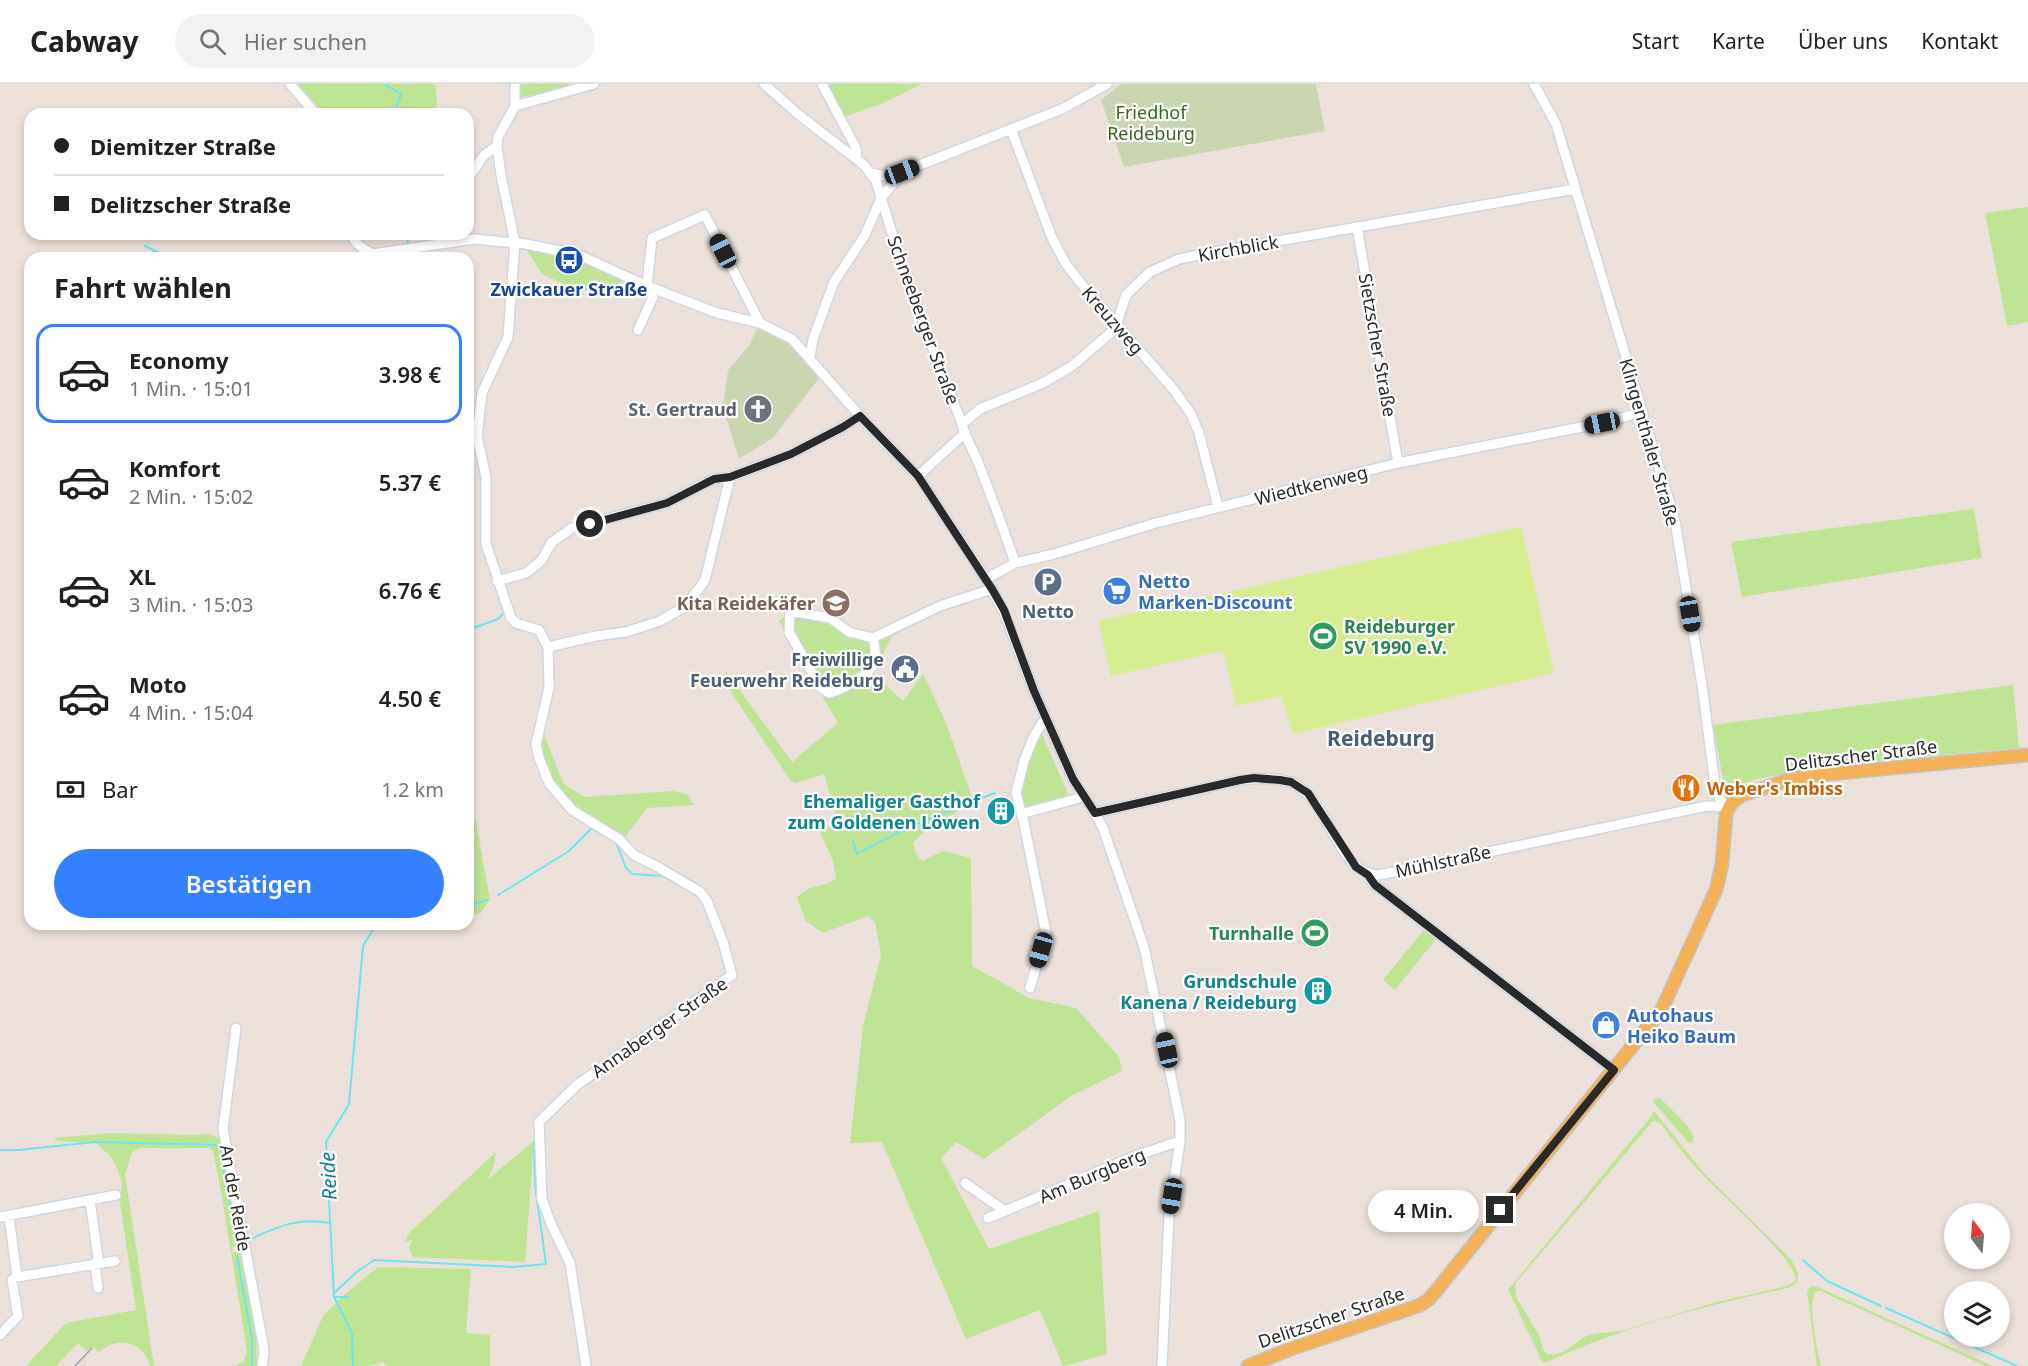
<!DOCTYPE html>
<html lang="de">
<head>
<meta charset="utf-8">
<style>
  :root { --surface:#fff; --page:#f2f2f2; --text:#202124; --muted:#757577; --line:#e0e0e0; --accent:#3480fe }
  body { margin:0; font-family:"Noto Sans",sans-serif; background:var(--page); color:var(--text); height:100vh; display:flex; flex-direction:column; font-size:22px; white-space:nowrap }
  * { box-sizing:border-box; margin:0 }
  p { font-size:20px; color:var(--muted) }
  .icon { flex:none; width:33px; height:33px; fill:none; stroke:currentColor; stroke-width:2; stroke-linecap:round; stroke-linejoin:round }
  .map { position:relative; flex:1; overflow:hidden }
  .sheet { position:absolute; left:24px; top:168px; width:450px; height:678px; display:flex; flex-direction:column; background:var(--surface); border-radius:18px; box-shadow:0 3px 9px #0003 }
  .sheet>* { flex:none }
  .top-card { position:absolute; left:24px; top:24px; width:450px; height:132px; border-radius:18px; box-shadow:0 3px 9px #0003; display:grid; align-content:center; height:132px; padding:0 30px; background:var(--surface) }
  .needle { width:39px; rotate:344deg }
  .tools { position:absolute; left:1944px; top:1119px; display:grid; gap:12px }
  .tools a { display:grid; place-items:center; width:66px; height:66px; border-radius:50%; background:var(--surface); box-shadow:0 3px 9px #0003; font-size:30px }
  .end { position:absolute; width:27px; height:27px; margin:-14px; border:8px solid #292929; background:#fff; box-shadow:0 0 0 3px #fff }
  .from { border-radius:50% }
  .bubble { position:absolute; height:42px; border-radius:21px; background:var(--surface); box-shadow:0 3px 9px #0003; font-size:20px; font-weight:600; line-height:42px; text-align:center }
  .car { position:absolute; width:18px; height:36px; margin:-18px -9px; border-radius:8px; box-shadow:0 0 4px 2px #0007; background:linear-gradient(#222 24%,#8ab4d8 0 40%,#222 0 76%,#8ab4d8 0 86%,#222 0) }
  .top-card b { display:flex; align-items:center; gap:21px; height:57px; font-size:22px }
  .top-card b+b { border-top:2px solid var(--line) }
  .top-card i { width:15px; height:15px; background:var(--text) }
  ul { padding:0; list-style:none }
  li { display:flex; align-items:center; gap:18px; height:99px; margin:0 12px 9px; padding:0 18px; border:3px solid transparent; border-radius:18px }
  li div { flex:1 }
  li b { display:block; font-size:22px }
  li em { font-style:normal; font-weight:600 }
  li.current { border-color:var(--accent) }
  li>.icon { width:54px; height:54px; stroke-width:1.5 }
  h2 { padding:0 30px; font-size:27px; line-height:72px }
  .pay { display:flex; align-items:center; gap:15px; height:66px; padding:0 30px; font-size:22px }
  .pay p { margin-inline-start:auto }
  .cta { display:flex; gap:12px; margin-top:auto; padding:12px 30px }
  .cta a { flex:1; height:69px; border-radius:36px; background:var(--accent); color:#fff; font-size:24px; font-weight:600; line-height:69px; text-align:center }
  header { display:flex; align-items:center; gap:36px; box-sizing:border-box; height:84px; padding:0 30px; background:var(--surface); border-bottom:2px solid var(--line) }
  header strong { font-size:28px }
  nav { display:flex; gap:33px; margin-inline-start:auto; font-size:21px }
  .search { width:420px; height:54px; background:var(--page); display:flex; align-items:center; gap:15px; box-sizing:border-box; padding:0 21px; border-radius:33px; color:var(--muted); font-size:22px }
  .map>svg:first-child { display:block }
</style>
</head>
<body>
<header>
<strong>Cabway</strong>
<div class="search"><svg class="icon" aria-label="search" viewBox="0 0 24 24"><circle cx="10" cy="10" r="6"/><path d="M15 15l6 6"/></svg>Hier suchen</div>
<nav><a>Start</a><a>Karte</a><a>Über uns</a><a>Kontakt</a></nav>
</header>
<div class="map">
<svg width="2028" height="1282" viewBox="0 0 2028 1282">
  <rect width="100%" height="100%" fill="#ece1da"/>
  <path fill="#bfe494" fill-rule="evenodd" d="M297,0H435L437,17L436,30H323L318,22Z
    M520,0H569V1L520,14Z
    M826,0H922L883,19L844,33Z
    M2028,123V238L2007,242L1985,129Z
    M535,162L579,176L627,195L607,206L579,207L542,190L527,167Z
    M1974,425L1982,474L1742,513L1731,458Z
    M790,527L830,534L849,548L866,558L895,545L874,590L903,617L923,590L945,636L974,719L930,742L913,759L915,768L922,777L943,767L971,774L972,882L1029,914L1076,924L1119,973L1122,987L1071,1012L984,1075L956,1058L941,1074L989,1165L1099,1127L1107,1270L1063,1282L1040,1226L966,1255L882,1058L850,1059L863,942L881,871L875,838L868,832L823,849L806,837L797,814C810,798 828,804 836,794L833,777L819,746L839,740L824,690L796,699L791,697L724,598L726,587L792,678L838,639L779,537Z
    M2013,601L2019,664L1834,681L1757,695L1725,706L1713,641Z
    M1040,646L1068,709L1066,712L1028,723C1007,706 1032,665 1040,646Z
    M543,648L563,699L584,713L673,707L687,710L694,721L647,724L624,754C609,745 585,734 572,722C554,705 535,673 543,648Z
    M468,693L490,816L480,830L468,831Z
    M1424,846L1436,855L1395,906L1383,896Z
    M1656,1014L1661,1015L1686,1040L1694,1052L1693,1058L1689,1059L1654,1019L1653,1017Z
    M1653,1026L1704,1089L1791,1175L1798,1189L1797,1199L1788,1204C1706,1221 1622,1243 1545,1279L1542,1277L1508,1206L1653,1030ZM1653,1037L1660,1039C1673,1055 1684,1072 1698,1086C1717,1107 1794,1173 1796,1196L1793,1199L1783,1203L1716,1218L1625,1246C1615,1248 1592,1249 1586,1252C1573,1259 1563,1273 1547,1270L1543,1265L1539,1251L1516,1213L1515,1200Z
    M111,1049L192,1051L212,1050L213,1052L221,1054L241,1158L240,1162L232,1163L233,1168H240L256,1252L257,1282H234L244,1277L247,1267L221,1107L213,1067L209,1064H139L132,1069L125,1090L154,1282H150C143,1257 118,1252 99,1268L92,1262L87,1267L78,1259L56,1282H26L66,1239L136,1226L119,1112C127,1103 117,1082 110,1072C106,1066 100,1067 97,1059L57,1057L54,1054Z
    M534,1057L525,1178L413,1173L409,1164L413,1156L405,1158L409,1149L496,1068L493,1085L487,1096Z
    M378,1183L471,1185L466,1249L490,1251V1282H388L382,1278L370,1282H301L323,1232L345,1210Z
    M1813,1202L1818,1203L1993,1282H1986L1820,1207L1815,1208C1808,1224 1817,1264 1821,1282H1817L1807,1208L1810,1203Z"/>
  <path fill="#cad6b1" d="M1121,0H1316L1325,47L1124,83L1101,16Z
    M757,245L787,258L819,294L773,354L739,375L723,323L728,286L749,262Z"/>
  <path fill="#d6ec90" d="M1521,443L1554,589L1293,650L1281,612L1236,622L1223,567L1111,592L1098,537Z"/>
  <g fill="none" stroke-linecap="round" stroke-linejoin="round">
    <path stroke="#69e7f1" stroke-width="2" d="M384,0L401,10L394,30
      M407,150L408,162
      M145,162L170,174
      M408,168L409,174
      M468,546L498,535L504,529L502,521
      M853,757L857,770C901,745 948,727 995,709
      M616,758L626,784L632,790L665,792
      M498,811L569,767L591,745
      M468,821L487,816
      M0,1066H18L95,1058L216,1061L220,1063L237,1162
      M248,1156C278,1143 297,1133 330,1139
      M237,1172L252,1255V1282
      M1803,1176L1827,1197L1881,1222
      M334,1209L358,1187L374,1176L513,1183L546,1180L535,1101L534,1057
      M334,1213H349
      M1886,1224L2017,1282
      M353,1282L352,1249L334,1213L326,1058L349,1020L363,862L372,847L380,840"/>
    <g stroke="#cfd6e2" stroke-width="12">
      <path id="minor" d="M290,0L316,30
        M515,0V22L498,53L497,62L501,91L515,159L508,253L482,309L477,352L486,393V460L511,534L516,539L539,546L548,563L549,604L536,660L539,674L549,699L572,726L619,755L634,771L658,783L700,808L707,817L723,858L732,891L577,1001L539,1038L542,1115L551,1140L570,1179L586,1282
        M764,0L799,31L864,81L876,97L904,188L962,340C965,354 973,365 978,378C991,412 1004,445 1015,479
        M822,0L856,64L857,75
        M1534,0L1556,40L1675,437L1702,601L1716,708L1719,714L1728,723
        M515,22L594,0
        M1011,45L1052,154L1066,180L1083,202L1174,306L1191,330L1199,349L1218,423
        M871,89L885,92L902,88L1062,25L1107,0
        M468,95L484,71L497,62
        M1357,143L1398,379
        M350,150C356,160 362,165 373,170L474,155L526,160L579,171L647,202L717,229L760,239L792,255L860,332L918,392L986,495L1003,526L1034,607L1073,695L1095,729L1103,744L1144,863L1180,1036V1057L1169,1131L1162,1282
        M638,246L653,213L647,202L652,154L705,131L760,239
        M810,273L813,255L834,198L865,151L881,114L901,90
        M962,340L980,325L1043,299L1072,282L1115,245L1126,211L1150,188L1179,175L1209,169L1575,105
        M918,392L964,350
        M986,495L1015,479L1054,470L1156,439L1398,379L1602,339L1643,328
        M497,497L526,489L541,477L552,458L572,444L667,419L713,395L730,393L791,370L843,343L860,332
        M873,554C874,561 877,570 875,577C873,589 840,607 829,609L820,603L789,548L790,527L830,534L849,548L873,554L940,522L992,505
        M548,563L596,552L626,548L660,537L686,522L705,496L730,393
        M1095,729L1240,696C1256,694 1274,693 1290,698C1330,712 1335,790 1379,791L1707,722L1726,723
        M1021,730L1083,713
        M1368,791L1375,801L1614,986
        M1030,904L1046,849L1024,739L1016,709L1024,677L1033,654L1042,639L1047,637
        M236,944L223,1045L263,1260L264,1269L262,1282
        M965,1099L1005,1127L1135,1072L1180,1057
        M90,1117L98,1173L95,1181L98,1204
        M9,1132L17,1193
        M0,1133L116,1111
        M988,1134L1005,1127
        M0,1251L18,1232L12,1196L17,1193L115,1177"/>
    </g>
    <g stroke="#c3c3c3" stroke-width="15">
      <path id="major" d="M1248,1282L1288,1266L1418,1222L1428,1216L1436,1207L1662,925L1716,806L1722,780L1726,730L1732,718L1742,711L1785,697L1808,692L2028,671"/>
    </g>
    <use href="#minor" stroke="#fff" stroke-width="9"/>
    <use href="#major" stroke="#f4b157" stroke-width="12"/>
    <path stroke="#9da4b4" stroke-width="1.5" d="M75,1282L92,1264"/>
  </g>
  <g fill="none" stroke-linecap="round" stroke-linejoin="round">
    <path stroke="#292929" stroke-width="8" d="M590,440L667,419L714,395L730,393L791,370L843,343L860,332L918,392L992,505L1004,526L1034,607L1073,695L1095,729L1240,696L1254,694L1280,696L1291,698L1308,709L1356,783L1368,791L1375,801L1614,986L1500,1126"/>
  </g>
  <defs>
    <g id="bus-disc" transform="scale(1.5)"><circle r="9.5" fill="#1a4fb4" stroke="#fff"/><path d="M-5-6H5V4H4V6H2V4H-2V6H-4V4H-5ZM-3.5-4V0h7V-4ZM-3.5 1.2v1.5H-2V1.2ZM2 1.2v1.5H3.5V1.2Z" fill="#fff"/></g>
    <g id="church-disc" transform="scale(1.5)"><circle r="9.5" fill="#6b7280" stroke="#fff"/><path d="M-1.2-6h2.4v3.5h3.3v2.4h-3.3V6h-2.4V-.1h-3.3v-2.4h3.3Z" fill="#fff"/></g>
    <g id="parking-disc" transform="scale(1.5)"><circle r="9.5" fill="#5c6f8a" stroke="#fff"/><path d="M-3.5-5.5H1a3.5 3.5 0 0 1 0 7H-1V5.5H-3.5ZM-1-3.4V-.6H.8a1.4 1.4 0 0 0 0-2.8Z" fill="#fff"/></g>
    <g id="supermarket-disc" transform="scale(1.5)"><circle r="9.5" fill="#3f7fe0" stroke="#fff"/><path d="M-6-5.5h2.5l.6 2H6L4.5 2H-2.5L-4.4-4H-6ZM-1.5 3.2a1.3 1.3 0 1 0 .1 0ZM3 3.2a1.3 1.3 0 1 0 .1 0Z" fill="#fff"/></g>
    <g id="school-disc" transform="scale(1.5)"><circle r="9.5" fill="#8d6e63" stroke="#fff"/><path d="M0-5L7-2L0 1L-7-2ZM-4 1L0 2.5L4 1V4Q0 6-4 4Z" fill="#fff"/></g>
    <g id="stadium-disc" transform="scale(1.5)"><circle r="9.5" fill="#2e9e5b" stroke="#fff"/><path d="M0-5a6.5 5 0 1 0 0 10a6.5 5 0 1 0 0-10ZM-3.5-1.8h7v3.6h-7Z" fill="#fff"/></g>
    <g id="civic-disc" transform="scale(1.5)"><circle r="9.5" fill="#5c6f8a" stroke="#fff"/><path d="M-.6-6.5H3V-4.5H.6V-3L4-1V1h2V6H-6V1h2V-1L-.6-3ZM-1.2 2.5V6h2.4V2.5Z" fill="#fff"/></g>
    <g id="restaurant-disc" transform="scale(1.5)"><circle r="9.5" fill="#e8710a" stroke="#fff"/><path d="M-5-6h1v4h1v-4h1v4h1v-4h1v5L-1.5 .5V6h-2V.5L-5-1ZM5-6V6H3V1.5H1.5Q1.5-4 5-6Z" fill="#fff"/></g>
    <g id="building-disc" transform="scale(1.5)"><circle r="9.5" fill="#0f9aa8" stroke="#fff"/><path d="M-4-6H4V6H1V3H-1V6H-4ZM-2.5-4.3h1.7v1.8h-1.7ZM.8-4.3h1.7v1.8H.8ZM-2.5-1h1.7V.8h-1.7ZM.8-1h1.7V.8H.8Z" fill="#fff"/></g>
    <g id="shop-disc" transform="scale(1.5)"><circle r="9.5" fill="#3f7fe0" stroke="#fff"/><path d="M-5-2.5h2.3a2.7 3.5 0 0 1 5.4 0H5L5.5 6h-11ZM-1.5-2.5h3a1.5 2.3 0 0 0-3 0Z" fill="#fff"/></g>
  </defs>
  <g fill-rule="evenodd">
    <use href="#bus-disc" x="569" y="176"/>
    <use href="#church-disc" x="758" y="325"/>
    <use href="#parking-disc" x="1048" y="498"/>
    <use href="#supermarket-disc" x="1117" y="507"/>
    <use href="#school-disc" x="836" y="519"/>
    <use href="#stadium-disc" x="1323" y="552"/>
    <use href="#civic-disc" x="905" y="585"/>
    <use href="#restaurant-disc" x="1686" y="704"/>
    <use href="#building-disc" x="1001" y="727"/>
    <use href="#stadium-disc" x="1315" y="849"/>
    <use href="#building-disc" x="1318" y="907"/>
    <use href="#shop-disc" x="1606" y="941"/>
  </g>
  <g text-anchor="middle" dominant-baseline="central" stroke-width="4.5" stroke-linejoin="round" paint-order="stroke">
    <g font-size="18" fill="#376718" stroke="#fff">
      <text x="1151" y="28">Friedhof<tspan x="1151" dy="21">Reideburg</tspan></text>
    </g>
    <g font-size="18" fill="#292929" stroke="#fff">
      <text transform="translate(1238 164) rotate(-10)">Kirchblick</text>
      <text transform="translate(924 236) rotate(70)">Schneeberger Straße</text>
      <text transform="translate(1113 236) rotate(49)">Kreuzweg</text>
      <text transform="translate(1378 261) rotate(80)">Sietzscher Straße</text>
      <text transform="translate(1650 358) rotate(74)">Klingenthaler Straße</text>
      <text transform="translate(1311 401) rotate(-14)">Wiedtkenweg</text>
      <text transform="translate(1861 671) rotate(-7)">Delitzscher Straße</text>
      <text transform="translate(1443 777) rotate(-12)">Mühlstraße</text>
      <text transform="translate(659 943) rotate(-35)">Annaberger Straße</text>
      <text transform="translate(1092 1091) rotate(-23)">Am Burgberg</text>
      <text transform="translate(236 1114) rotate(80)">An der Reide</text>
      <text transform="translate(1331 1233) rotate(-19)">Delitzscher Straße</text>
    </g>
    <g font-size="18" font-weight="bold" fill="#164399" stroke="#fff">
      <text x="569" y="205">Zwickauer Straße</text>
    </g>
    <g font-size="18" font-weight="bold" fill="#5b616d" stroke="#fff" text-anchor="end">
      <text x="737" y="325">St. Gertraud</text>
    </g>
    <g font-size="18" font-weight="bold" fill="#366cbe" stroke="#fff" text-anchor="start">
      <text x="1138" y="497">Netto<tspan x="1138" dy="21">Marken-Discount</tspan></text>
      <text x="1627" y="931">Autohaus<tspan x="1627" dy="21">Heiko Baum</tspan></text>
    </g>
    <g font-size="18" font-weight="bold" fill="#785e54" stroke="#fff" text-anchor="end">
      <text x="815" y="519">Kita Reidekäfer</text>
    </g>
    <g font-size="18" font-weight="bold" fill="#4e5e75" stroke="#fff">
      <text x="1048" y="527">Netto</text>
      <text x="884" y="575" text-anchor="end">Freiwillige<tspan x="884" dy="21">Feuerwehr Reideburg</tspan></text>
    </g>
    <g font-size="18" font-weight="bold" fill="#27864d" stroke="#fff" text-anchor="start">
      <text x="1344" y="542">Reideburger<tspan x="1344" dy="21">SV 1990 e.V.</tspan></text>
      <text x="1294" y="849" text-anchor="end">Turnhalle</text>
    </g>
    <g font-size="18" font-weight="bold" fill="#c56008" stroke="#fff" text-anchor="start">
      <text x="1707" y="704">Weber's Imbiss</text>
    </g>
    <g font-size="18" font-weight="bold" fill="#0d838f" stroke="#fff" text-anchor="end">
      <text x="980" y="717">Ehemaliger Gasthof<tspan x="980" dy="21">zum Goldenen Löwen</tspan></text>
      <text x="1297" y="897">Grundschule<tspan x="1297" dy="21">Kanena / Reideburg</tspan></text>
    </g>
    <g font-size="20" font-style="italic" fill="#0a7f95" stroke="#fff">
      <text transform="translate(328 1092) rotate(-93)">Reide</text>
    </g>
    <g font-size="21" font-weight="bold" fill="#485b7a" stroke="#fff">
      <text x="1381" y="654">Reideburg</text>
    </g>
  </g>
</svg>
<div class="tools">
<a><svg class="needle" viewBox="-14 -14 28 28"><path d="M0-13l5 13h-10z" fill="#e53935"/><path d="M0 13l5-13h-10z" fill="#757577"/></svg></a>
<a><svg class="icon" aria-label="layers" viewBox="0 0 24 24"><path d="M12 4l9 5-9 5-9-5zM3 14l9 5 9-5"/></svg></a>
</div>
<i class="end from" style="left:590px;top:440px"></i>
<i class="end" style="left:1500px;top:1126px"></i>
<div class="bubble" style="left:1368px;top:1106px;width:111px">4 Min.</div>
<i class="car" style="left:902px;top:88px;rotate:69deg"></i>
<i class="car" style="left:723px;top:167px;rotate:333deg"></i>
<i class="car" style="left:1602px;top:339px;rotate:259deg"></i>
<i class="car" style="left:1690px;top:530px;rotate:171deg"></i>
<i class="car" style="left:1041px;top:866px;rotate:196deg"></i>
<i class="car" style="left:1167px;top:966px;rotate:348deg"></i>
<i class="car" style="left:1172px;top:1112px;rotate:189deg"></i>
<div class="top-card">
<b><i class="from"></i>Diemitzer Straße</b>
<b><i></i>Delitzscher Straße</b>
</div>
<section class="sheet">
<h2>Fahrt wählen</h2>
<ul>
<li class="current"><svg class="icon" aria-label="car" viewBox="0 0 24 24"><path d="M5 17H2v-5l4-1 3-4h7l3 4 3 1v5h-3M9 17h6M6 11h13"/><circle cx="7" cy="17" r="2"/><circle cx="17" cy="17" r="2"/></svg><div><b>Economy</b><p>1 Min. · 15:01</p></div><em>3.98 €</em></li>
<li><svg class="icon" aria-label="car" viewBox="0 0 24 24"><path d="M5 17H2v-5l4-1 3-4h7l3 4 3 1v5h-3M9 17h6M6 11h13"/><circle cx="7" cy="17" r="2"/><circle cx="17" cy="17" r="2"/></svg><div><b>Komfort</b><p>2 Min. · 15:02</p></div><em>5.37 €</em></li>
<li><svg class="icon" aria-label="car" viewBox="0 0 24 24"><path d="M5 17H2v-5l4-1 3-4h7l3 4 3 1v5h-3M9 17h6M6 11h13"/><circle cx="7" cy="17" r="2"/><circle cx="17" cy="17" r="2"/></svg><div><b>XL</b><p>3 Min. · 15:03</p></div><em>6.76 €</em></li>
<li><svg class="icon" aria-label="car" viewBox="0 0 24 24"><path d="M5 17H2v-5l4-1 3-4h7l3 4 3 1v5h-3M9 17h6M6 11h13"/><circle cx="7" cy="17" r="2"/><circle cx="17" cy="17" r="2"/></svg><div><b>Moto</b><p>4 Min. · 15:04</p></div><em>4.50 €</em></li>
</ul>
<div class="pay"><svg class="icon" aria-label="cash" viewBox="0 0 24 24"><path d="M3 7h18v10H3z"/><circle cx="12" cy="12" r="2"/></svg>Bar<p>1.2 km</p></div>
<div class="cta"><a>Bestätigen</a></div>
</section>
</div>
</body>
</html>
